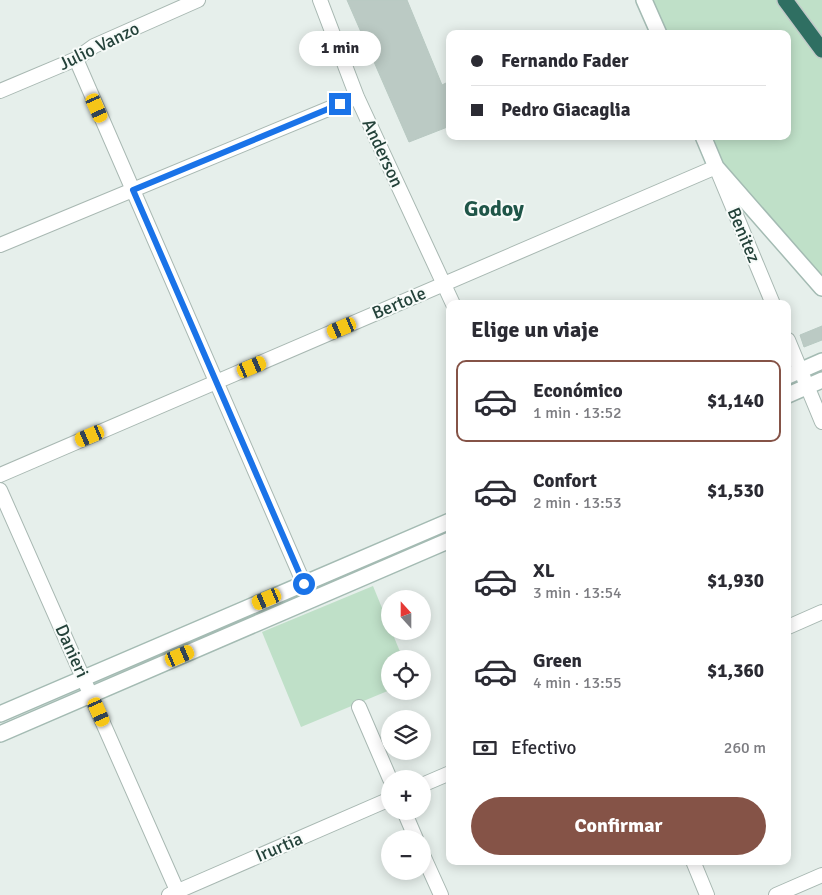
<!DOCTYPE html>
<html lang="es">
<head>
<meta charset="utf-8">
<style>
  :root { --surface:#fff; --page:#f2f2f3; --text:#2b2b33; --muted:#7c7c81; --line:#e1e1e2; --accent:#855347 }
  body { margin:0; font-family:Signika,sans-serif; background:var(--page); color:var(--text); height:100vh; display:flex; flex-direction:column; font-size:19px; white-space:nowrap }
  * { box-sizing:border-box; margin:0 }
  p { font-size:16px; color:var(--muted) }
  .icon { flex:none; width:28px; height:28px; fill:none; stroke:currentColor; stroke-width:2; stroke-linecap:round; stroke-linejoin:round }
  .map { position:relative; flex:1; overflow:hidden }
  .panel { position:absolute; left:446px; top:300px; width:345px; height:565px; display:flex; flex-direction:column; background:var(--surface); border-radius:10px; box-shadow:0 2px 12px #0003 }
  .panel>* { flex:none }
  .guide { position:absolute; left:446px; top:30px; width:345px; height:110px; border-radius:10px; box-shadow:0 2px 12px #0003; display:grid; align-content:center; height:110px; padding:0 25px; background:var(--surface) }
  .needle { width:32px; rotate:339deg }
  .buttons { position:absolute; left:381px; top:590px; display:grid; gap:10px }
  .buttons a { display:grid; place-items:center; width:50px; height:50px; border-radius:50%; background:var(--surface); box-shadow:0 2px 12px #0003; font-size:25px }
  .end { position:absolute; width:22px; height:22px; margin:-11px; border:6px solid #1a73e8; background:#fff; box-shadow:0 0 0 2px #fff }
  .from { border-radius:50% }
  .bubble { position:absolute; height:35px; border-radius:18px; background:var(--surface); box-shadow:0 2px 12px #0003; font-size:16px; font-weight:700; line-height:35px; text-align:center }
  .car { position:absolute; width:15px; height:30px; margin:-15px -8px; border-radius:6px; box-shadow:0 0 4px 1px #0007; background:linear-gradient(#f5c518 24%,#345 0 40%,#f5c518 0 76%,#345 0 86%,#f5c518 0) }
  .guide b { display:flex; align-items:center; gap:18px; height:48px; font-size:19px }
  .guide b+b { border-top:1px solid var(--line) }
  .guide i { width:12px; height:12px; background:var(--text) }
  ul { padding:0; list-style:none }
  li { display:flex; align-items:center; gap:15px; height:82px; margin:0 10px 8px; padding:0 15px; border:2px solid transparent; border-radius:10px }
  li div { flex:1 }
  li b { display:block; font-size:19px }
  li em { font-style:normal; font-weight:700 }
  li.active { border-color:var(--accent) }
  li>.icon { width:45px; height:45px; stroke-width:1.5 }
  h2 { padding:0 25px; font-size:22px; line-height:60px }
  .pay { display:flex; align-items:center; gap:12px; height:55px; padding:0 25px; font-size:19px }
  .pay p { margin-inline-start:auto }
  .primary-button { display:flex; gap:10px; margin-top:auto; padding:10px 25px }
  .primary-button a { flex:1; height:58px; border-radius:30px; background:var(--accent); color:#fff; font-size:20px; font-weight:700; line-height:58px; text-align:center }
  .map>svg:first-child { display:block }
</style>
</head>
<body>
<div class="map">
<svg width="822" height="895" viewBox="0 0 822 895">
  <rect width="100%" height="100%" fill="#e6efeb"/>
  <path fill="#bfe0c8" d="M644,0H822V288L716,167L703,136H788V34H659Z
    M373,586L403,659H390V690L301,727L262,632Z"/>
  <path fill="#bbcac4" stroke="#b8c9c2" d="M347,0H407L442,85L450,81V126L409,142Z
    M822,326V340L804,347L800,335Z"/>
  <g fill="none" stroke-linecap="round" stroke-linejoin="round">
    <g stroke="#a8b8b2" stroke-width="16">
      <path id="minor" d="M320,0L357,97L453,304
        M76,59L311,600
        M0,91L76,59L94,46L198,0
        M0,245L357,97
        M788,340L822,422
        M0,475L716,167L773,304
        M0,490L179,895
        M788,627L822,612
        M359,707L390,779
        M422,785L450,773
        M404,811L416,839
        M422,853L441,895
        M693,861L707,895
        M169,895L390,799
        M776,895L822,875"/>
    </g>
    <g stroke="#a4bbb3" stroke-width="18">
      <path id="secondary" d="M644,0L659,34
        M703,136L716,167L822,288
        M788,376L822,361
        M788,395L822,380
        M0,714L450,521
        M0,734L450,540"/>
    </g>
    <g stroke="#c2cac8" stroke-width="18">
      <path id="motorway" d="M785,0L822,50"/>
    </g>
    <use href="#minor" stroke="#fff" stroke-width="14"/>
    <use href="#secondary" stroke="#fff" stroke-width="15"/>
    <use href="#motorway" stroke="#2f6f62" stroke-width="15"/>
  </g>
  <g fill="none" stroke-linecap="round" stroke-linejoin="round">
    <path stroke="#1a73e8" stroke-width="6" d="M304,584L133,190L340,104"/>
  </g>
  <g text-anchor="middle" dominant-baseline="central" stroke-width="4" stroke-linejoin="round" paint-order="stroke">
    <g font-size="18" fill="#24423a" stroke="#f7fbf9">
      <text transform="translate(99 46) rotate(-26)">Julio Vanzo</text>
      <text transform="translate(383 153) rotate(65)">Anderson</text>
      <text transform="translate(744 235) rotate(67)">Benitez</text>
      <text transform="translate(399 303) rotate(-23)">Bertole</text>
      <text transform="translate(72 651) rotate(66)">Danieri</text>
      <text transform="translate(279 847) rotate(-23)">Irurtia</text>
    </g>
    <g font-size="22" font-weight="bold" fill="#1f5548" stroke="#f7fbf9">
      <text x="494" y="208">Godoy</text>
    </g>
  </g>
</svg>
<div class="buttons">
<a><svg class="needle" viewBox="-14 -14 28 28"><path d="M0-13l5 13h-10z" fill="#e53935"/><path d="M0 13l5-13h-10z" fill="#7c7c81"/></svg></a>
<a><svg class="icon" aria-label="locate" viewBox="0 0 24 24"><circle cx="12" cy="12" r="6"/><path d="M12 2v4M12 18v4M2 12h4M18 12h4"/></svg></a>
<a><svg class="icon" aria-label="layers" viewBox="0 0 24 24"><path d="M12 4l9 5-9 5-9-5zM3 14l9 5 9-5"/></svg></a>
<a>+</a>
<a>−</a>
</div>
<i class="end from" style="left:304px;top:584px"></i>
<i class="end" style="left:340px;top:104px"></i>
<div class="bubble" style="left:299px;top:31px;width:82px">1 min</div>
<i class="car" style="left:97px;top:108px;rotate:156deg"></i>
<i class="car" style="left:342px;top:328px;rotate:247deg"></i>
<i class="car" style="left:252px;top:367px;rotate:67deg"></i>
<i class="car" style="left:90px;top:436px;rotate:247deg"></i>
<i class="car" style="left:267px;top:599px;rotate:247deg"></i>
<i class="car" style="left:180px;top:656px;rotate:67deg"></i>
<i class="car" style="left:99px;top:712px;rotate:156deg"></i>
<div class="guide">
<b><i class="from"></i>Fernando Fader</b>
<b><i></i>Pedro Giacaglia</b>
</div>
<section class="panel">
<h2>Elige un viaje</h2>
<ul>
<li class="active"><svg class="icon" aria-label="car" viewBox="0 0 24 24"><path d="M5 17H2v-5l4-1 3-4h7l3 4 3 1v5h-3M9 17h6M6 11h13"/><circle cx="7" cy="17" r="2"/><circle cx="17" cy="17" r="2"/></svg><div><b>Económico</b><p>1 min · 13:52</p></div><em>$1,140</em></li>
<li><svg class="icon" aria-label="car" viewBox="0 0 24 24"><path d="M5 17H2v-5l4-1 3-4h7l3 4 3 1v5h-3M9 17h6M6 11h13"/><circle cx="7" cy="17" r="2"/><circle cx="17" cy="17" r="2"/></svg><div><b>Confort</b><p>2 min · 13:53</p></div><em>$1,530</em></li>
<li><svg class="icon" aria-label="car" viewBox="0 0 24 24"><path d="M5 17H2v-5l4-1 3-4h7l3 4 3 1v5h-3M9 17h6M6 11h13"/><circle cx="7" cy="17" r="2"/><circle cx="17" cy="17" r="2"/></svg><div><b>XL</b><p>3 min · 13:54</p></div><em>$1,930</em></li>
<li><svg class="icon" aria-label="car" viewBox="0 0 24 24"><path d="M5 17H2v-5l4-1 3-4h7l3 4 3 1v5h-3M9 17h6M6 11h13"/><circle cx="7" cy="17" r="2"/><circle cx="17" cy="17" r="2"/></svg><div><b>Green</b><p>4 min · 13:55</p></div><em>$1,360</em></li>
</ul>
<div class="pay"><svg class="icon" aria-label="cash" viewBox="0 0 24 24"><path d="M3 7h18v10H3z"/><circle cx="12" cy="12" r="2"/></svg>Efectivo<p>260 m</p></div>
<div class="primary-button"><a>Confirmar</a></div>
</section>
</div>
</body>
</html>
